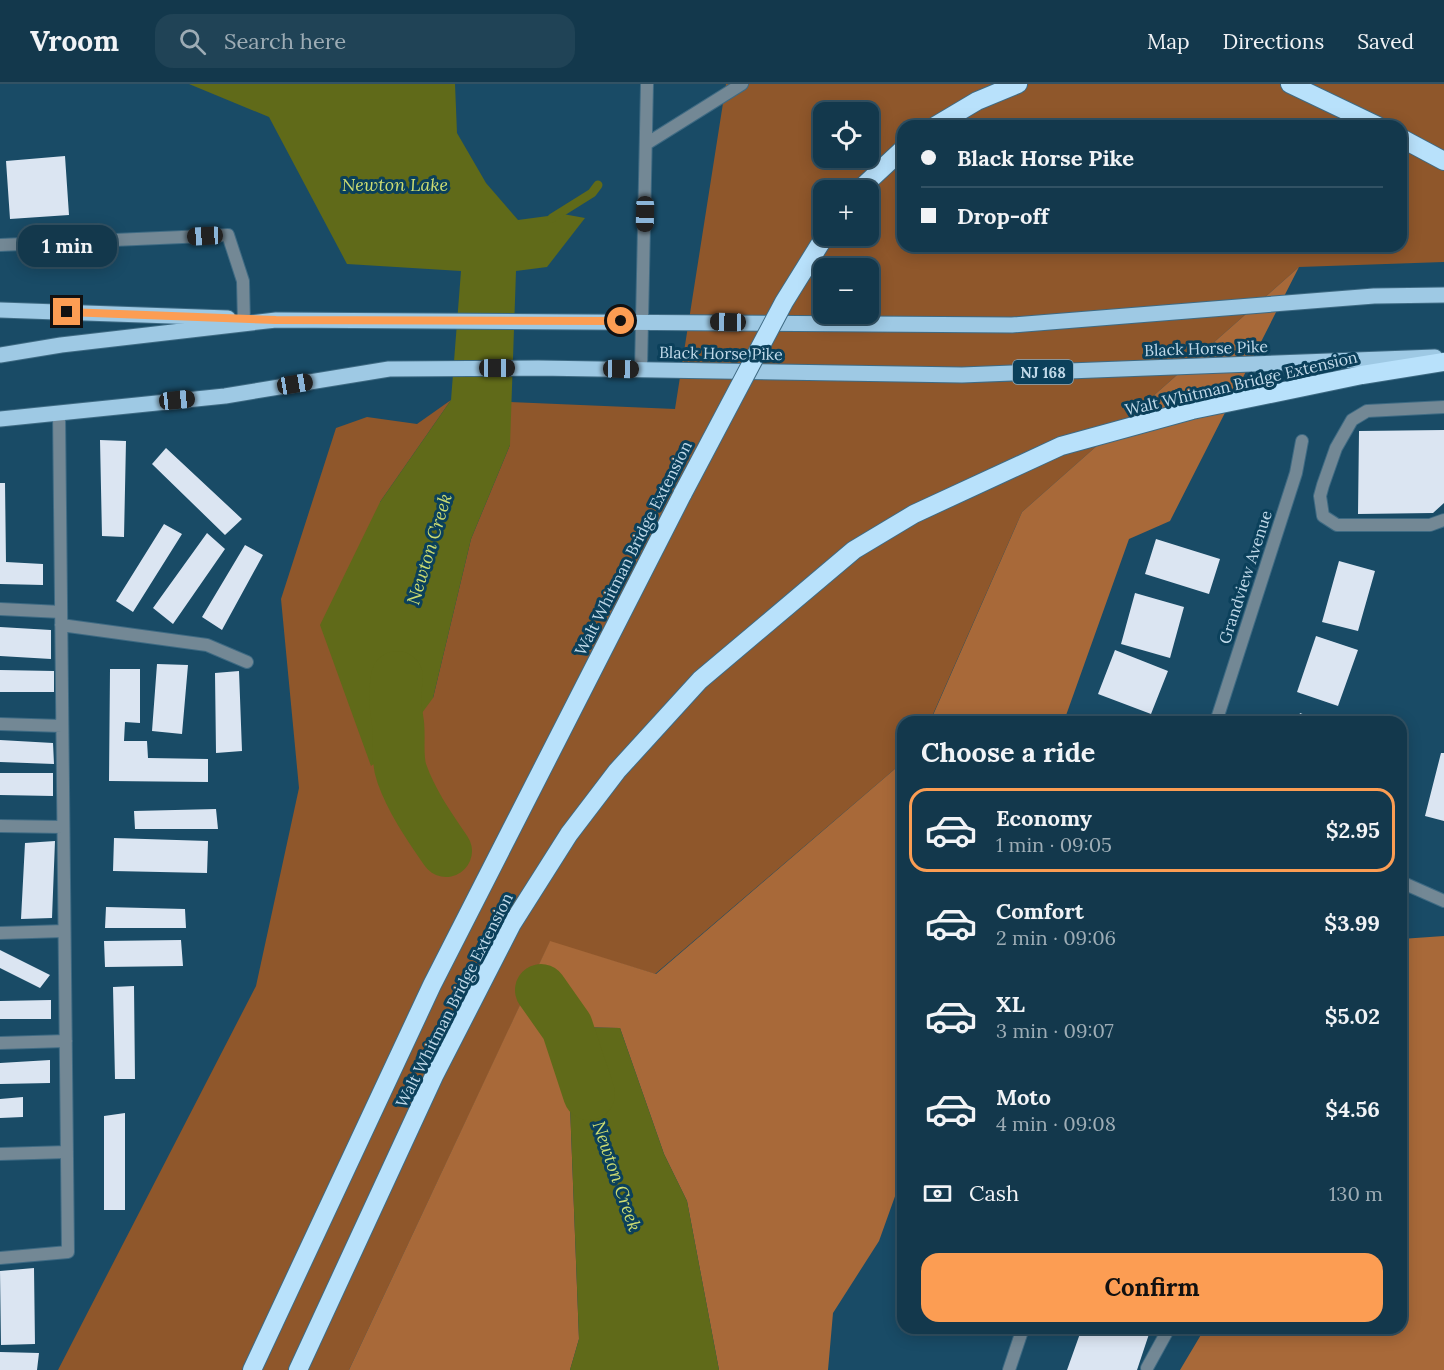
<!DOCTYPE html>
<html lang="en">
<head>
<meta charset="utf-8">
<style>
  :root { --surface:#13384c; --page:#204356; --text:#f1f3f6; --muted:#9dacb5; --line:#325264; --accent:#fc9d53 }
  body { margin:0; font-family:Lora,serif; background:var(--page); color:var(--text); height:100vh; display:flex; flex-direction:column; font-size:22px; white-space:nowrap }
  * { box-sizing:border-box; margin:0 }
  p { font-size:20px; color:var(--muted) }
  .icon { flex:none; width:33px; height:33px; fill:none; stroke:currentColor; stroke-width:2; stroke-linecap:round; stroke-linejoin:round }
  .map { position:relative; flex:1; overflow:hidden }
  .panel { position:absolute; left:897px; top:632px; width:510px; height:618px; display:flex; flex-direction:column; background:var(--surface); border-radius:18px; box-shadow:0 3px 15px #0003,0 0 0 2px var(--line) }
  .panel>* { flex:none }
  .guide { position:absolute; left:897px; top:36px; width:510px; height:132px; border-radius:18px; box-shadow:0 3px 15px #0003,0 0 0 2px var(--line); display:grid; align-content:center; height:132px; padding:0 24px; background:var(--surface) }
  .controls { position:absolute; left:813px; top:18px; display:grid; gap:12px }
  .controls a { display:grid; place-items:center; width:66px; height:66px; border-radius:12px; background:var(--surface); box-shadow:0 3px 15px #0003,0 0 0 2px var(--line); font-size:30px }
  .end { position:absolute; width:27px; height:27px; margin:-14px; border:8px solid #fc9d53; background:#111; box-shadow:0 0 0 3px #111 }
  .from { border-radius:50% }
  .bubble { position:absolute; height:42px; border-radius:18px; background:var(--surface); box-shadow:0 3px 15px #0003,0 0 0 2px var(--line); font-size:20px; font-weight:800; line-height:42px; text-align:center }
  .car { position:absolute; width:18px; height:36px; margin:-18px -9px; border-radius:8px; box-shadow:0 0 4px 2px #0007; background:linear-gradient(#222 24%,#8ab4d8 0 40%,#222 0 76%,#8ab4d8 0 86%,#222 0) }
  .guide b { display:flex; align-items:center; gap:21px; height:57px; font-size:22px }
  .guide b+b { border-top:2px solid var(--line) }
  .guide i { width:15px; height:15px; background:var(--text) }
  ul { padding:0; list-style:none }
  li { display:flex; align-items:center; gap:18px; height:84px; margin:0 12px 9px; padding:0 12px; border:3px solid transparent; border-radius:18px }
  li div { flex:1 }
  li b { display:block; font-size:22px }
  li em { font-style:normal; font-weight:800 }
  li.on { border-color:var(--accent) }
  li>.icon { width:54px; height:54px; stroke-width:1.5 }
  h2 { padding:0 24px; font-size:27px; line-height:72px }
  .pay { display:flex; align-items:center; gap:15px; height:66px; padding:0 24px; font-size:22px }
  .pay p { margin-inline-start:auto }
  .action { display:flex; gap:12px; margin-top:auto; padding:12px 24px }
  .action a { flex:1; height:69px; border-radius:18px; background:var(--accent); color:#111; font-size:24px; font-weight:800; line-height:69px; text-align:center }
  header { display:flex; align-items:center; gap:36px; box-sizing:border-box; height:84px; padding:0 30px; background:var(--surface); border-bottom:2px solid var(--line) }
  header strong { font-size:28px }
  nav { display:flex; gap:33px; margin-inline-start:auto; font-size:21px }
  .search { width:420px; height:54px; background:var(--page); display:flex; align-items:center; gap:15px; box-sizing:border-box; padding:0 21px; border-radius:18px; color:var(--muted); font-size:22px }
  .map>svg:first-child { display:block }
</style>
</head>
<body>
<header>
<strong>Vroom</strong>
<div class="search"><svg class="icon" aria-label="search" viewBox="0 0 24 24"><circle cx="10" cy="10" r="6"/><path d="M15 15l6 6"/></svg>Search here</div>
<nav><a>Map</a><a>Directions</a><a>Saved</a></nav>
</header>
<div class="map">
<svg width="1444" height="1286" viewBox="0 0 1444 1286">
  <rect width="100%" height="100%" fill="#194b66"/>
  <path fill="#8f572b" fill-rule="evenodd" d="M726,0H1444V178L1299,183L1022,428L930,637L903,638V678L655,890L550,858L349,1286H58L256,902L299,704L281,515L336,344L367,333L417,340L451,316L380,418L433,614L471,455L510,361V318L675,325ZM824,28H868V74H824ZM903,42H1401V162H903ZM824,106H868V152H824ZM824,184H868V230H824Z"/>
  <path fill="#a86939" d="M1299,183L1170,437L1129,455L1064,637L930,638L1022,428Z
    M903,678V1090L879,1157L833,1229L828,1286H719L687,1117L664,1070L620,944L567,943L579,1255L570,1286H349L550,857L656,890Z
    M1444,852V1286H1180L1205,1244H1401V855Z"/>
  <path fill="#606a19" d="M189,0H455L457,49L486,99L518,136L563,130L585,134L547,183L516,187L510,361L471,455L433,614L397,663L371,682L320,541L380,418L451,316L461,187L347,180L269,33Z
    M567,943L620,944L664,1070L687,1117L719,1286H570L579,1255Z"/>
  <g fill="none" stroke-linecap="round" stroke-linejoin="round">
    <path stroke="#606a19" stroke-width="9" d="M552,134L592,109L598,101"/>
    <path stroke="#606a19" stroke-width="52" d="M397,593C394,614 395,619 398,639C400,656 396,674 402,690C412,718 429,742 446,767
      M541,906L567,943L589,1010"/>
  </g>
  <path fill="#dbe5f2" d="M65,72L69,131L10,135L6,77Z
    M1444,346V419L1433,429L1358,430L1359,347Z
    M100,356L126,357L124,453L102,452Z
    M166,364L242,435L225,451L152,380Z
    M0,399H5L6,478L43,480V501L0,500Z
    M164,440L182,450L133,528L116,517Z
    M207,449L225,465L173,540L153,524Z
    M1156,455L1220,475L1209,510L1145,490Z
    M245,461L263,471L222,546L202,533Z
    M1339,477L1375,487L1358,547L1322,538Z
    M1135,509L1184,523L1170,574L1121,560Z
    M0,543L51,546V575L0,572Z
    M1316,552L1358,566L1338,622L1297,608Z
    M1115,566L1168,587L1151,630L1098,610Z
    M157,580L188,581L182,650L152,647Z
    M110,585H140V639L125,638L124,657H147L148,674L208,675V698L109,697Z
    M0,586L54,587V608H0Z
    M239,587L242,667L216,669L215,589Z
    M1300,629L1320,637V638H1297Z
    M0,656L53,659L54,680L0,678Z
    M1441,669H1444V737L1425,732Z
    M0,689H53V712L0,711Z
    M216,725L218,745H135L134,727Z
    M114,754L208,757L207,789L113,787Z
    M55,757L52,834L21,835L25,759Z
    M106,823L185,825L186,844H105Z
    M181,856L183,882L105,883L104,857Z
    M0,866L50,891L40,904L0,884Z
    M134,902L135,995H115L113,903Z
    M51,916V935H0V917Z
    M50,976V999L0,1000V979Z
    M23,1013V1033L0,1034V1015Z
    M125,1029V1126H104V1032Z
    M34,1184L35,1260L1,1261L0,1187Z
    M1082,1244H1151L1137,1286H1067Z
    M0,1268L39,1269L37,1286H0Z"/>
  <g fill="none" stroke-linecap="round" stroke-linejoin="round">
    <g stroke="#3e6a83" stroke-width="14">
      <path id="service" d="M0,161L228,151L243,197L244,240
        M1444,323L1367,327L1352,336L1336,364L1323,401L1320,412L1323,432L1337,441H1430L1444,436
        M0,525L61,528
        M61,541L207,561L247,578
        M0,640L62,642
        M0,742L63,743
        M0,849L64,847
        M0,959L66,957
        M0,1070L67,1068
        M0,1174L68,1168L59,329
        M1147,1284L1169,1244"/>
    </g>
    <g stroke="#3e6a83" stroke-width="14">
      <path id="minor" d="M1216,638L1296,389L1302,357
        M1401,798L1444,817
        M1009,1286L1023,1244"/>
    </g>
    <g stroke="#3e6a83" stroke-width="14">
      <path id="tertiary" d="M646,60L742,0
        M641,285L647,0"/>
    </g>
    <g stroke="#3e6a83" stroke-width="17">
      <path id="primary" d="M0,226L228,234
        M0,271L61,261L276,236L1012,241L1374,212L1444,211
        M0,335L225,312L389,285L538,284L962,291L1435,273"/>
    </g>
    <g stroke="#3e6a83" stroke-width="20">
      <path id="motorway" d="M1290,0L1378,42
        M935,42L977,17L1018,0
        M1401,54L1444,77
        M859,106L903,65
        M252,1286L432,901L683,409
        M298,1286L434,992L512,840L569,750L617,687L700,596L854,466L914,430L1061,362L1192,326L1362,291L1444,278"/>
    </g>
    <use href="#service" stroke="#738895" stroke-width="12"/>
    <use href="#minor" stroke="#738895" stroke-width="12"/>
    <use href="#tertiary" stroke="#738895" stroke-width="12"/>
    <use href="#primary" stroke="#9ec9e4" stroke-width="15"/>
    <use href="#motorway" stroke="#b8e1fb" stroke-width="18"/>
    <g stroke="#3e6a83" stroke-width="20" stroke-linecap="butt">
      <path id="motorway-bridge" d="M683,409L784,218L825,152"/>
    </g>
    <use href="#motorway-bridge" stroke="#b8e1fb" stroke-width="18"/>
  </g>
  <g fill="none" stroke-linecap="round" stroke-linejoin="round">
    <path stroke="#fc9d53" stroke-width="8" d="M67,228L276,236L621,237"/>
  </g>
  <g text-anchor="middle" dominant-baseline="central" stroke-width="6" stroke-linejoin="round" paint-order="stroke">
    <rect fill="#0b405b" stroke="#8aabbe" stroke-width="1.5" x="1013" y="276" width="60" height="24" rx="4.5"/>
    <g font-size="15" font-weight="bold" fill="#c0d9e9">
      <text x="1043" y="288">NJ 168</text>
    </g>
    <g font-size="16" fill="#c0d9e9" stroke="#0b405b">
      <text transform="translate(1206 264) rotate(-2)">Black Horse Pike</text>
      <text transform="translate(721 269) rotate(1)">Black Horse Pike</text>
      <text transform="translate(1241 299) rotate(-13)">Walt Whitman Bridge Extension</text>
      <text transform="translate(633 464) rotate(-63)">Walt Whitman Bridge Extension</text>
      <text transform="translate(1245 493) rotate(-72)">Grandview Avenue</text>
      <text transform="translate(454 916) rotate(-63)">Walt Whitman Bridge Extension</text>
    </g>
    <g font-size="18" font-style="italic" fill="#ccdc72" stroke="#0b405b">
      <text x="395" y="100">Newton Lake</text>
      <text transform="translate(429 465) rotate(-73)">Newton Creek</text>
      <text transform="translate(617 1092) rotate(71)">Newton Creek</text>
    </g>
  </g>
</svg>
<div class="controls">
<a><svg class="icon" aria-label="locate" viewBox="0 0 24 24"><circle cx="12" cy="12" r="6"/><path d="M12 2v4M12 18v4M2 12h4M18 12h4"/></svg></a>
<a>+</a>
<a>−</a>
</div>
<i class="end from" style="left:621px;top:237px"></i>
<i class="end" style="left:67px;top:228px"></i>
<div class="bubble" style="left:18px;top:141px;width:99px">1 min</div>
<i class="car" style="left:645px;top:130px;rotate:181deg"></i>
<i class="car" style="left:205px;top:152px;rotate:267deg"></i>
<i class="car" style="left:728px;top:238px;rotate:271deg"></i>
<i class="car" style="left:497px;top:284px;rotate:90deg"></i>
<i class="car" style="left:621px;top:285px;rotate:91deg"></i>
<i class="car" style="left:295px;top:300px;rotate:81deg"></i>
<i class="car" style="left:177px;top:316px;rotate:84deg"></i>
<div class="guide">
<b><i class="from"></i>Black Horse Pike</b>
<b><i></i>Drop-off</b>
</div>
<section class="panel">
<h2>Choose a ride</h2>
<ul>
<li class="on"><svg class="icon" aria-label="car" viewBox="0 0 24 24"><path d="M5 17H2v-5l4-1 3-4h7l3 4 3 1v5h-3M9 17h6M6 11h13"/><circle cx="7" cy="17" r="2"/><circle cx="17" cy="17" r="2"/></svg><div><b>Economy</b><p>1 min · 09:05</p></div><em>$2.95</em></li>
<li><svg class="icon" aria-label="car" viewBox="0 0 24 24"><path d="M5 17H2v-5l4-1 3-4h7l3 4 3 1v5h-3M9 17h6M6 11h13"/><circle cx="7" cy="17" r="2"/><circle cx="17" cy="17" r="2"/></svg><div><b>Comfort</b><p>2 min · 09:06</p></div><em>$3.99</em></li>
<li><svg class="icon" aria-label="car" viewBox="0 0 24 24"><path d="M5 17H2v-5l4-1 3-4h7l3 4 3 1v5h-3M9 17h6M6 11h13"/><circle cx="7" cy="17" r="2"/><circle cx="17" cy="17" r="2"/></svg><div><b>XL</b><p>3 min · 09:07</p></div><em>$5.02</em></li>
<li><svg class="icon" aria-label="car" viewBox="0 0 24 24"><path d="M5 17H2v-5l4-1 3-4h7l3 4 3 1v5h-3M9 17h6M6 11h13"/><circle cx="7" cy="17" r="2"/><circle cx="17" cy="17" r="2"/></svg><div><b>Moto</b><p>4 min · 09:08</p></div><em>$4.56</em></li>
</ul>
<div class="pay"><svg class="icon" aria-label="cash" viewBox="0 0 24 24"><path d="M3 7h18v10H3z"/><circle cx="12" cy="12" r="2"/></svg>Cash<p>130 m</p></div>
<div class="action"><a>Confirm</a></div>
</section>
</div>
</body>
</html>
